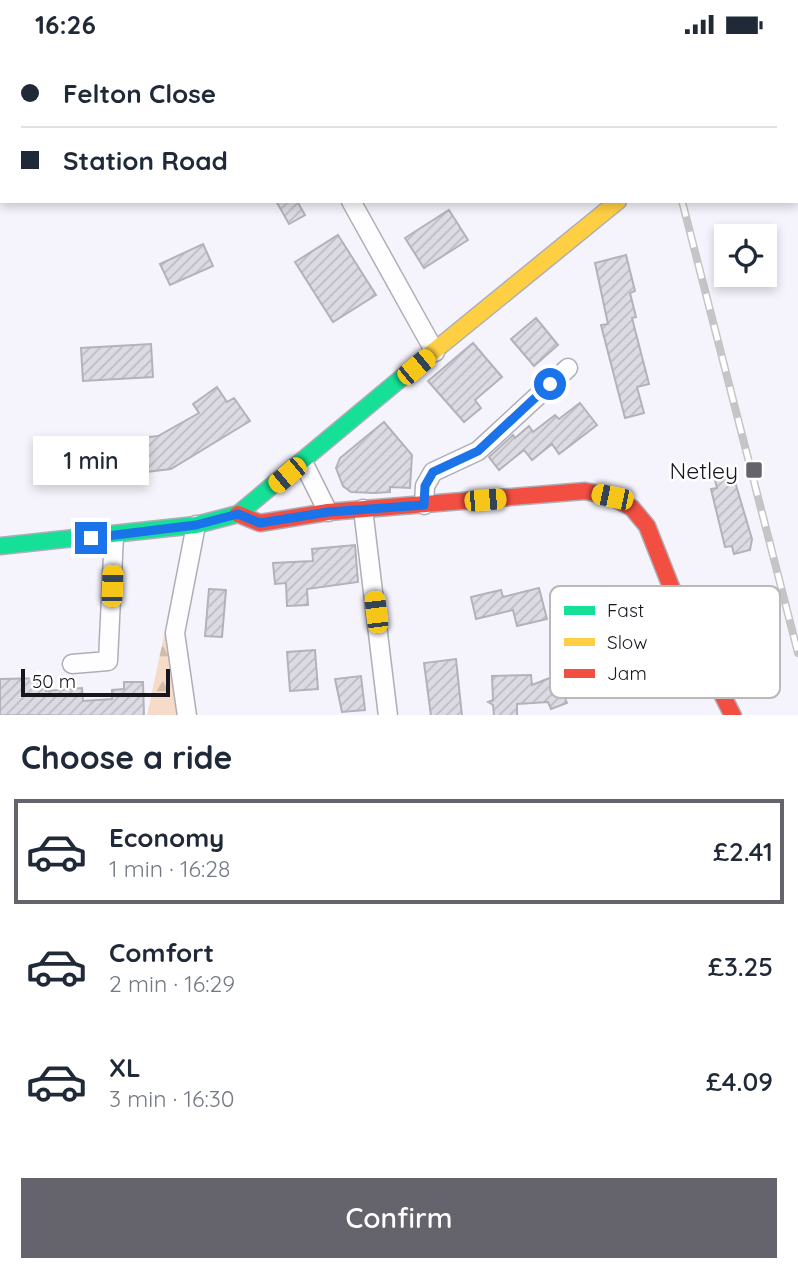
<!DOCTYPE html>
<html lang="en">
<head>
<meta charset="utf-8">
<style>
  :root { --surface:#fff; --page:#f6f6f7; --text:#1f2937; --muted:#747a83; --line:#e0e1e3; --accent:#65646c }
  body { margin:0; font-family:Quicksand,sans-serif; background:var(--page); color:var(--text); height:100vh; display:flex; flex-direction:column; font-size:26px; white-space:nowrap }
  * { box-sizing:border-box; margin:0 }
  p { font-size:23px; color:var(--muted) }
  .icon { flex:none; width:38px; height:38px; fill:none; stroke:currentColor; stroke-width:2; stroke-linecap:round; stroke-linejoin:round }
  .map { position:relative; height:666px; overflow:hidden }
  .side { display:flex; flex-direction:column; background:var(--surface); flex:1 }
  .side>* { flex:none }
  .top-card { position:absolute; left:0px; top:0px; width:798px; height:154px; box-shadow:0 4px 10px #0003; display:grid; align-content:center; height:154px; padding:0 21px; background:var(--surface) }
  .buttons { position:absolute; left:714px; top:175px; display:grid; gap:14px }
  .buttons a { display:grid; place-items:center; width:63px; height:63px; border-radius:0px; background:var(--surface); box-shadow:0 4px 10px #0003; font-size:35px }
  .scale { position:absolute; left:21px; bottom:18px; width:149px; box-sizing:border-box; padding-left:7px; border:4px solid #17161e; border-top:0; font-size:19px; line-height:24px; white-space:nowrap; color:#17161e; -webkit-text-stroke:5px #fff; paint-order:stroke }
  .end { position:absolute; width:32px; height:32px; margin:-16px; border:9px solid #1a73e8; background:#fff; box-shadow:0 0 0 4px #fff }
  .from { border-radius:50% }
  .bubble { position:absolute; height:49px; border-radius:0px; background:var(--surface); box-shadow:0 4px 10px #0003; font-size:23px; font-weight:600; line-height:49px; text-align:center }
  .car { position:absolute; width:21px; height:42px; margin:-21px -10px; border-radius:9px; box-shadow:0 0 5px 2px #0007; background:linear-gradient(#f5c518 24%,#345 0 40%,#f5c518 0 76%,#345 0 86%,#f5c518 0) }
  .top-card b { display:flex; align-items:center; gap:24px; height:66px; font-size:26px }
  .top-card b+b { border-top:2px solid var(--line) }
  .top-card i { width:18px; height:18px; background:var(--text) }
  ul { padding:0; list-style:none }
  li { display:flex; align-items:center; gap:21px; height:105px; margin:0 14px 10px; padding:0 7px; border:4px solid transparent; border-radius:0px }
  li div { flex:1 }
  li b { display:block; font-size:26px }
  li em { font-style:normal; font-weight:600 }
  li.on { border-color:var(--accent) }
  li>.icon { width:63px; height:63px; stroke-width:1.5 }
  h2 { padding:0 21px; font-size:32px; line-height:84px }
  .cta { display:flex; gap:14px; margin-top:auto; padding:14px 21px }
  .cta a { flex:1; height:80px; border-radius:0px; background:var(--accent); color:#fff; font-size:28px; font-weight:600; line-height:80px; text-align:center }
  .status { display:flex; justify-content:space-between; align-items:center; height:49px; padding:0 35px; background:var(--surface); direction:ltr }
  .status svg { height:19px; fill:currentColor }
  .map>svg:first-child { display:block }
</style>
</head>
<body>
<div class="status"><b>16:26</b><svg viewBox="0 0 49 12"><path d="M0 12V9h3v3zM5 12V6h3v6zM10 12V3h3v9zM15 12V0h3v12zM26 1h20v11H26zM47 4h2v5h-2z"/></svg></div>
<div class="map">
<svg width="798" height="667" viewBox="0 0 798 667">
  <defs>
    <pattern id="forest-firs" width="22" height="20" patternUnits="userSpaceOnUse" patternTransform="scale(1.75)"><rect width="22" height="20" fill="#f7dbc9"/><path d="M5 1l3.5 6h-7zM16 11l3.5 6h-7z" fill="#d3bbac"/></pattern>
    <pattern id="building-hatch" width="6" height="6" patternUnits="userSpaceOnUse" patternTransform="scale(1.75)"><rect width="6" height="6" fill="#dcdbe3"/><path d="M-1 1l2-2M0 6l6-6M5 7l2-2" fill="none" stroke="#bcbbc2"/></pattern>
  </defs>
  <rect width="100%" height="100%" fill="#f5f4fc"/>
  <path fill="url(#forest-firs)" d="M167,572L175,584L184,666L147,667Z"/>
  <path fill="url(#building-hatch)" stroke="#b3b2b9" stroke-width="2" d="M276,152H297L305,166L289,175Z
    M449,161L468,191L424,219L405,189Z
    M338,186L376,246L333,273L295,213Z
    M203,195L213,217L170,236L160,215Z
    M626,206L635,242L630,244L636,268L632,269L649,335L637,338L644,364L625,369L601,276L608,275L595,214Z
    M536,269L558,296L534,317L511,290Z
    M473,294L502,328L475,351L481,359L464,373L428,332Z
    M151,295L153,328L83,332L81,299Z
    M217,338L227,353L234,349L250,372L171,420L98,429L94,394L158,387L199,364L193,355Z
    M580,354L597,376L559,405L552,395L532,411L524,401L499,421L489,408L513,386L515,389L529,377L533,383L555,366L559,370Z
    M384,373L412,406L410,439L390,438V443L374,444L351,443L343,437L336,419L340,409Z
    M733,426L752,490L750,501L734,505L732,497L725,498L711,440L717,439L715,431Z
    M355,496L358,533L307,540L308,556L287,557L286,534L275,535L273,514L313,512L312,500Z
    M539,539L547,570L517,577L513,561L476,570L471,548L501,541L503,548Z
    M209,540L226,541L222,588L205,587Z
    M315,601L318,640L290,642L287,603Z
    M456,610L462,667H431L424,614Z
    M577,618L586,641L565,649L567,654L551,660L548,653L517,655V667H494L493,656L488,653L493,651L492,627L531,626L532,636Z
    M361,627L365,661L342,663L335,630Z
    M45,629L46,642L82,639L83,652L112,650V641L124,640V633H143L144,667L0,666V630Z"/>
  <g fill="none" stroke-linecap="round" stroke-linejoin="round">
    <g stroke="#afaeb6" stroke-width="21">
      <path id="street" d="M268,0L269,2
        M796,44L798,45
        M351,152L435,303
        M303,413L328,463
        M424,456L425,437L433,423L478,402L568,319
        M363,460L388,667
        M72,615L108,612L114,486
        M187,667L175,584L196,476"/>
    </g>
    <g stroke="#afaeb6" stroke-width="19">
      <path id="fast" d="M0,497L196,476L238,465L423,311"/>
    </g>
    <g stroke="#afaeb6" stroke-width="19">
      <path id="slow" d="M796,19L798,18
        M423,311L618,152"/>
    </g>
    <g stroke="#afaeb6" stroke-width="19">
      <path id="jam" d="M238,465L260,474L328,463L585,442L612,448L632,459L647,477L681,563L733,667"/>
    </g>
    <use href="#street" stroke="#fefdff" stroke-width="18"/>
    <use href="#fast" stroke="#16e098" stroke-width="16"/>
    <use href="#slow" stroke="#ffcf43" stroke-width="16"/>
    <use href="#jam" stroke="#f24e42" stroke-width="16"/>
    <g stroke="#c5c4c7" stroke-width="8">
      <path id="rail" d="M653,0V2
        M682,152L798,604"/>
    </g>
    <use href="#rail" stroke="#fff" stroke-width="5" stroke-dasharray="16" stroke-linecap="butt"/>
  </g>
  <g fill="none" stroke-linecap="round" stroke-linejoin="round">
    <path stroke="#1a73e8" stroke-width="9" d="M91,489L196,476L238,465L260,474L328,463L424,456L425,437L433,423L478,402L550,335"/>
  </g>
  <rect fill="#65646c" stroke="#fff" stroke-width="2.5" x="745" y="412" width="18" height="18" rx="3.5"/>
  <g text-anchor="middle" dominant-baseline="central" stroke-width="5" stroke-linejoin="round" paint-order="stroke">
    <g font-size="23" fill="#17161e" stroke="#fff" text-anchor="end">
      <text x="738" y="421">Netley</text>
    </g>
  </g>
  <rect x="550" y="537" width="230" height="112" rx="10" fill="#fff" stroke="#b9b9bc" stroke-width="2"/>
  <rect x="564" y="557" width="31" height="9" fill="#16e098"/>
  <rect x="564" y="589" width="31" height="8" fill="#ffcf43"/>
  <rect x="564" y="620" width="31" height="9" fill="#f24e42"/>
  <g font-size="19" fill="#17161e">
    <text x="607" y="568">Fast</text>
    <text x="607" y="600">Slow</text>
    <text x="607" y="631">Jam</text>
  </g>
</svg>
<div class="buttons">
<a><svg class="icon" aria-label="locate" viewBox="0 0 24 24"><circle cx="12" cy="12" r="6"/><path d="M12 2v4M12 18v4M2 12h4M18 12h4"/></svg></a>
</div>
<div class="scale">50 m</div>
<i class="end from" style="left:550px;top:335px"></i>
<i class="end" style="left:91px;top:489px"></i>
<div class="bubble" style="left:33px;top:387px;width:116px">1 min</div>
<i class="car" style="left:416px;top:318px;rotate:50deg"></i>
<i class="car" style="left:287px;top:426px;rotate:230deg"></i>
<i class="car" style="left:612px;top:448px;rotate:282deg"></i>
<i class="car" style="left:485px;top:451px;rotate:85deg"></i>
<i class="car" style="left:112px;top:537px;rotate:2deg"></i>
<i class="car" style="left:376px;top:563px;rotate:353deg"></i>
<div class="top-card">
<b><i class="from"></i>Felton Close</b>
<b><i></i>Station Road</b>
</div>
</div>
<section class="side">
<h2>Choose a ride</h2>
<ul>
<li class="on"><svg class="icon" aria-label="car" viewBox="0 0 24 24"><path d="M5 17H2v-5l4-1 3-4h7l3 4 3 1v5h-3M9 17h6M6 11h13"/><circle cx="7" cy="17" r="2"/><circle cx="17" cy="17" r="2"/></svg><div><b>Economy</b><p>1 min · 16:28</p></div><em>£2.41</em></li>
<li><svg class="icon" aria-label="car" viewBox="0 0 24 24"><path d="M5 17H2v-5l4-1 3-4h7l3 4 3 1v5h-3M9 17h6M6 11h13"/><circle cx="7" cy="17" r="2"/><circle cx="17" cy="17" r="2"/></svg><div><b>Comfort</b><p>2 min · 16:29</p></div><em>£3.25</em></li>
<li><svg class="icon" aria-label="car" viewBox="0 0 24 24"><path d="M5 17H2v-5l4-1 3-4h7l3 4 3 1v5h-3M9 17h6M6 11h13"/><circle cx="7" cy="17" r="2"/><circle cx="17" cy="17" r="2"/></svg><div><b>XL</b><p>3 min · 16:30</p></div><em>£4.09</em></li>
</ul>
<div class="cta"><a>Confirm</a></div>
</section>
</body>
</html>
